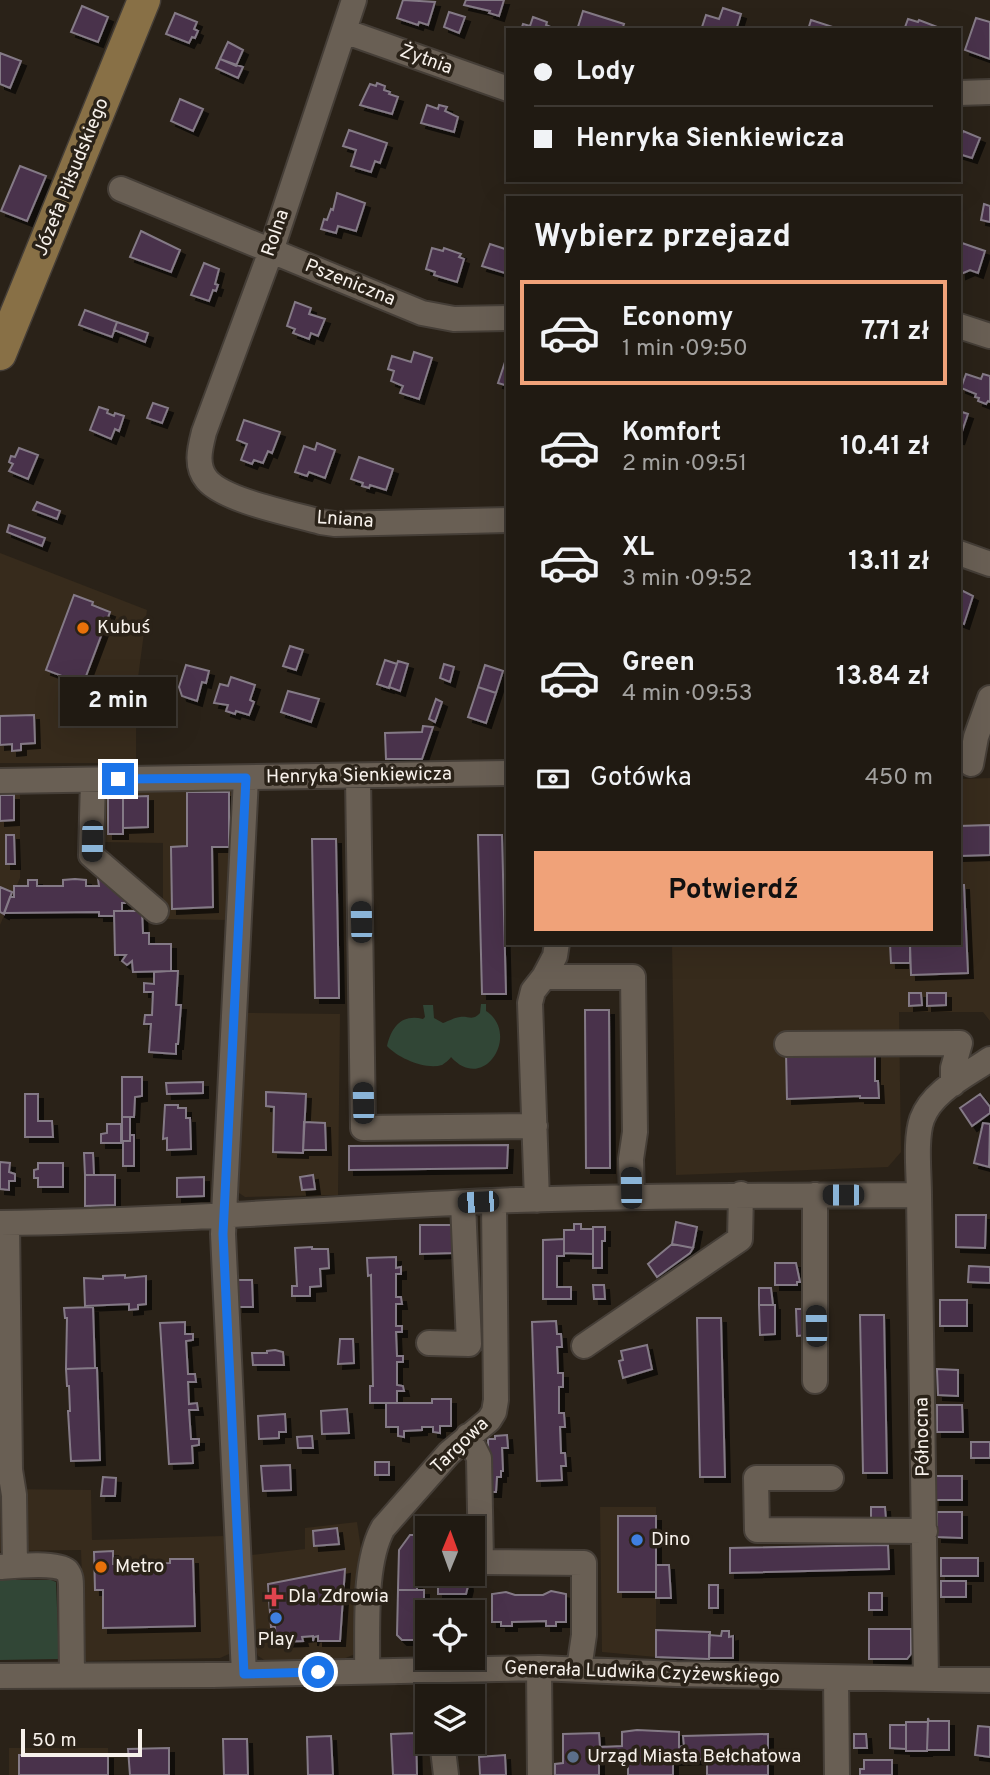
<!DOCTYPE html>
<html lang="pl">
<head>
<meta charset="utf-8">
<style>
  :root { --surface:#201a12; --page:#28231b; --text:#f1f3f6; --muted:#a2a19f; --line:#3d3832; --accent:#f0a279 }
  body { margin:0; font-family:Overpass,sans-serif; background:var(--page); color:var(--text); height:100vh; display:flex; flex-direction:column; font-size:26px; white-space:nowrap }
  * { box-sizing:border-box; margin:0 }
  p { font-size:23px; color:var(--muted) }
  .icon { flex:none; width:38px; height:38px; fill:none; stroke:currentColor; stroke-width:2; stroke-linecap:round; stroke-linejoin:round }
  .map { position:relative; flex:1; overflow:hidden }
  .details { position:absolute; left:506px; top:196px; width:455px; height:749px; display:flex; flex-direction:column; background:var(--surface); border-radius:0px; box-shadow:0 7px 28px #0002,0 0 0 2px var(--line) }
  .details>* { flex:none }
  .hud { position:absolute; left:506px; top:28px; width:455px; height:154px; border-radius:0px; box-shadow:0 7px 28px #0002,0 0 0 2px var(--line); display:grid; align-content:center; height:154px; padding:0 28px; background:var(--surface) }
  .needle { width:46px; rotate:1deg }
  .buttons { position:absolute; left:415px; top:1516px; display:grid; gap:14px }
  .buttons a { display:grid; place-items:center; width:70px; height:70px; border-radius:0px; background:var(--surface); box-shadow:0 7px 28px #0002,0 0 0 2px var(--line); font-size:35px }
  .scale { position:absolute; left:21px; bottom:18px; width:121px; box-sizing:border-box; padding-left:7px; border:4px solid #f7f1eb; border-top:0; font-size:19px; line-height:24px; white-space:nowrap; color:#f7f1eb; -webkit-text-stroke:5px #2a2218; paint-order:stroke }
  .end { position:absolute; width:32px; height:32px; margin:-16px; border:9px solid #1a73e8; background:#fff; box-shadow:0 0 0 4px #fff }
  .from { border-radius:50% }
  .bubble { position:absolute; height:49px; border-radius:0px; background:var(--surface); box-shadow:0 7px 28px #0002,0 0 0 2px var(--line); font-size:23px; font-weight:700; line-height:49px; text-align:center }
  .car { position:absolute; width:21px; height:42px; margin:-21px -10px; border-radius:9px; box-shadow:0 0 5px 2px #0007; background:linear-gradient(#222 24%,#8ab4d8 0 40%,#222 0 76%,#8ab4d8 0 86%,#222 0) }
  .hud b { display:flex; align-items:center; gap:24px; height:66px; font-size:26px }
  .hud b+b { border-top:2px solid var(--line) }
  .hud i { width:18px; height:18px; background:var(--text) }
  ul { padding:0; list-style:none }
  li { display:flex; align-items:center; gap:21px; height:105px; margin:0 14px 10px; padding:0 14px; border:4px solid transparent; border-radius:0px }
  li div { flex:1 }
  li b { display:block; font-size:26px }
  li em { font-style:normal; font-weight:700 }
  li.current { border-color:var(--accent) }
  li>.icon { width:63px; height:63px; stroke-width:1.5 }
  h2 { padding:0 28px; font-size:32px; line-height:84px }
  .pay { display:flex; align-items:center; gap:18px; height:77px; padding:0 28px; font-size:26px }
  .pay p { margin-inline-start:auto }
  .action { display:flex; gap:14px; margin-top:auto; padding:14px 28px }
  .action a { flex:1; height:80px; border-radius:0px; background:var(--accent); color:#111; font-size:28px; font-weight:700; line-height:80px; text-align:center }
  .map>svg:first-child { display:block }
</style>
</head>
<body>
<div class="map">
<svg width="990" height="1775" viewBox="0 0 990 1775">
  <defs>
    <filter id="shadow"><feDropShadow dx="5" dy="5" stdDeviation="0" flood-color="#0009"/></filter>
  </defs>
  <rect width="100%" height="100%" fill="#2a2218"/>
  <path fill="#372b1c" d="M0,553L147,610L136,693V763H0Z
    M990,778V1021L983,1012H899L901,1152L888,1167L676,1175L672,943H959V779Z
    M101,789L232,790L234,792L227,920L163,919V843L101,842Z
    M20,790V878L0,925V791Z
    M245,1013L340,1014L338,1195L245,1197L236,1191Z
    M0,1489L91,1490L92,1540L223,1536L227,1551L229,1654L220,1658L85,1661L81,1550L0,1551Z
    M600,1507H656V1657L602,1652Z
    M357,1522L361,1549L356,1647L353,1655L340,1660L279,1661H266L258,1656L255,1648L251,1555L305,1549V1528Z
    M9,1748H108V1775H9Z"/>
  <path fill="#314636" d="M481,1004H486V1011C521,1034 484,1094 451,1057C450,1059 444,1064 442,1065C425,1070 398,1058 387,1046C392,1026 402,1014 423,1019L425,1017L423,1005H433L434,1018L443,1023C449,1021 453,1018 460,1017C469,1016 473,1021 480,1013Z
    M0,1580H51L56,1582L59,1659L0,1660Z"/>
  <path fill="#48304b" stroke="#847a86" stroke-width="2" filter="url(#shadow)" d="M403,0L435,2L428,25L419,22L418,25L397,18Z
    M466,0H504L499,16L489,13L490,11L464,5Z
    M82,6L108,17L98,42L71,32Z
    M723,8L741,14L736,30H701L706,15L719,19Z
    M583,11L624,24L622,30H577Z
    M449,12L465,17L459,33L444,27Z
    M175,13L197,22L194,29L198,31L195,38L192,37L189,43L166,34Z
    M533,17L547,22L546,25L557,30H521L523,24L530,26Z
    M976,18L990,22V59L965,50Z
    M908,19L918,22L919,20L945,30H904Z
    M811,20L836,28L835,30H808Z
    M228,42L243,50L236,66L220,59Z
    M0,53L21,61L10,88L0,84Z
    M220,59L243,67L238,78L216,68Z
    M377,83L385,86L384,90L390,92L389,94L398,97L392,114L360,105L370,84L376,86Z
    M180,99L203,109L193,131L171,121Z
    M427,105L438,109L439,105L447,107L445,111L458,117L454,132L421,123Z
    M349,130L387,143L380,163L375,161L371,172L351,166L356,150L343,146Z
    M963,131L980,138L972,158L959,154V133L962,134Z
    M20,166L46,176L27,221L1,211Z
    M337,193L365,203L356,231L338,226L336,233L321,229L324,219L327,220L331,209L333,210Z
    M984,204L990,206V222L981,220Z
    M141,231L180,250L171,272L130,257Z
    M959,242L985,251L978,273L970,270L961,274Z
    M490,244L508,250V274L482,266Z
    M432,248L443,251L444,248L461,254L459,257L464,259L457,282L434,275L435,272L426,269Z
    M204,263L219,269L215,284L218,285L216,291L213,290L209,301L191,295Z
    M295,302L311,308L309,314L325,319L318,336L311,333L309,339L293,333L295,329L287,326Z
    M85,310L117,322L112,337L79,325Z
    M117,322L148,333L145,342L114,330Z
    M414,352L432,358L419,399L400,393L403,386L391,381L394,371L388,369L392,356L411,362Z
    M507,356H508V386L498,383Z
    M966,374L981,379L983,374L990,376V402L988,401L986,404L978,401L979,398L975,397L976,394L961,388Z
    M153,403L168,408L162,423L147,418Z
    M99,407L108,410L107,413L114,416L115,413L124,416L119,431L115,429L111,439L90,430Z
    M959,411L968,414L959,440Z
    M244,420L280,432L272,453L268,451L263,463L254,460L252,464L241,460L247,444L237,440Z
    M317,443L335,450L325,478L309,472L307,476L295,472L304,446L315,450Z
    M19,448L38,455L28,479L9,471L13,464L9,462L11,456L15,457Z
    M359,457L393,469L386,490L370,485L369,488L362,486L363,483L351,479Z
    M37,502L60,511L57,519L33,510Z
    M9,525L45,538L42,546L7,532Z
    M959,589L973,596L964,624L959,622Z
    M74,595L93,602L92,605L110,612L83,684L46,670Z
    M290,646L303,650L296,670L283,666Z
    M385,660L397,664L389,688L377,684Z
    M398,661L408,664L400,691L389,687Z
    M444,664L454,667L450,682L440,678Z
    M186,665L209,671L206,683L202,682L197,701L182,696L179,687Z
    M485,665L503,671L496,693L478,687Z
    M231,677L255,685L250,700L254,702L249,715L236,711L235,714L226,711L228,705L214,703L220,684L228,686Z
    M478,687L496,693L486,723L468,717Z
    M288,691L319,699L311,722L281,712Z
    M436,699L442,702L435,722L429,719Z
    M34,715L35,743L21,744V750L12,751V744L0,745V716Z
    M423,726L433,727L422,759H386L385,733L422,732Z
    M187,792H229V847H212L213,907L172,909L171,847L187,846Z
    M108,794H123V834H108Z
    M0,795H14V820L0,821Z
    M148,796V827L123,828V797Z
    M990,825V855L959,856V826Z
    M6,835H14L15,864H6Z
    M478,835H502L506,994H482Z
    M312,839H336L339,998H315Z
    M98,879H108L125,890V903H122V911H114V916H99V912L4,913L10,897H14V886H28V880H37V886H63V880L75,879L86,880V886H99Z
    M959,885H964L968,973L911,975L910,943H959Z
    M0,887L12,892L4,914L0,912Z
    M114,911H142L143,933H149V944H171V971L133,972L132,961L127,965L122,961L126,955H115Z
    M890,943H910V963H891Z
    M171,971H178L176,1005H181L178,1044H176V1054L149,1052L151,1024H144L145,1015H152L153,992H144V983L154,984V972Z
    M909,993H921L922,1005L909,1006Z
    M927,993H946V1005L927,1006Z
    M585,1010H609L610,1168H586Z
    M875,1051V1081H878L879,1098H860V1096L787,1099L786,1052Z
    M122,1077H142V1096L135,1097L134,1117H122Z
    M203,1082V1093L167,1094L166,1083Z
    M266,1092L306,1094L303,1153L273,1152L274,1107L266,1106Z
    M25,1094H38V1121H52L53,1137H25Z
    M980,1094L990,1107V1113L972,1126L960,1108Z
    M165,1105H178V1108H186V1118H190L191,1149L167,1150V1138L163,1139Z
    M122,1117H130V1141H122Z
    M304,1122L325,1123L326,1150H303Z
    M983,1123L990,1124L989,1167L974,1163Z
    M107,1124H121V1143H101V1134L107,1133Z
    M130,1135H134V1166H123V1141H130Z
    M508,1145L507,1168L349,1170V1146Z
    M84,1153H93L94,1175H85Z
    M0,1162L10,1163L9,1172L15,1174V1181H9V1190L0,1189Z
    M38,1163H63V1187H38V1178H34V1170L38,1169Z
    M85,1175H115V1205L85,1206Z
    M313,1175L315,1189L302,1190L300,1177Z
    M204,1177V1196L177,1197V1178Z
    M956,1215H986L985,1248L956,1247Z
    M676,1222L697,1227L693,1248L672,1244Z
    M574,1224H581V1229H593V1254L564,1253V1230H574Z
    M420,1225H453V1253L420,1254Z
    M593,1227H605V1241H602V1268H593Z
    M564,1239V1256H557V1287H571V1299H543V1240Z
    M672,1244L693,1248L690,1253L657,1277L648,1264Z
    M312,1247V1249H328L329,1268L320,1269L321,1286L310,1287V1296H292V1286H297L295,1248Z
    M396,1257V1268L401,1267V1274H396V1297H401L402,1304H396V1326H402V1332H396L397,1356H403V1362H397V1385L403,1386L404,1391H397V1403H370V1386H373L371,1275L368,1276L367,1258Z
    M775,1263H796L800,1282H797V1285H775Z
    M969,1266L990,1267V1283L968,1282Z
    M125,1275V1278L146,1276V1304L138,1305V1309L129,1310V1304L85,1306L84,1278L103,1279V1276Z
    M236,1280H252L253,1307H238Z
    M593,1285H604L605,1299H594Z
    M759,1288H771L773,1305H759Z
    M940,1300H967V1326H940Z
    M759,1305H775V1334L760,1335Z
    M93,1307L95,1368L66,1369L67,1318H65L64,1308Z
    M796,1309H807V1335L797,1336Z
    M860,1315H884L887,1473H863Z
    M697,1318H721L725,1477H700Z
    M556,1321L557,1334H561L562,1347H557L558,1373H563V1387H559V1413H564L565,1427H560L561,1453H565L566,1466H561L562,1480L537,1481L532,1322Z
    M185,1322V1334H193V1340L186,1341L188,1374H195L196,1382H188L189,1404L197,1403L198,1410H189L191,1439H199V1445L192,1446L193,1463L169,1464L160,1323Z
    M340,1339H353L354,1363L338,1364Z
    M647,1345L652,1369L623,1378L619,1361L623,1360L621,1351Z
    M275,1350L283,1352L284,1365H253L252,1353H267V1351Z
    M95,1368H97L100,1460L71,1461L68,1411H70L69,1386H67L66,1369Z
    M937,1369L958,1370V1396L938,1395Z
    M432,1399H451V1426H440V1433L433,1432V1427H422V1430L404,1431V1437L398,1436V1427H386V1403H432Z
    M937,1405H962L963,1432H937Z
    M347,1409L349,1433L322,1434L321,1411Z
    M285,1414L286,1432H279V1438L259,1439L258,1416Z
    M507,1435L508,1448H502L503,1471H501V1477H497L496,1492H489L488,1439H495V1436Z
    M312,1436L313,1448H298L297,1437Z
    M971,1442H990V1458H971Z
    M375,1462H389V1475H375Z
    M290,1465L291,1490L263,1491L261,1466Z
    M935,1476H962V1500H935Z
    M103,1477L116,1478L115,1496H101Z
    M871,1507H885L886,1520H871Z
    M937,1512H962V1538L937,1537Z
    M618,1516H656V1592H618Z
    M437,1520H465L467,1528H437Z
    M337,1528L339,1544L314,1546L313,1531Z
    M410,1535H417V1590H398L399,1550Z
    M888,1545L889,1569L730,1573V1548Z
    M113,1551V1564L170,1563V1559H193L195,1626L103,1628V1590H95L94,1552Z
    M941,1558H978V1576H941Z
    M656,1565H669L671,1598H656Z
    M345,1569L340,1641H318V1636L314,1637L313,1641V1636L302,1637L303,1641L276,1642L275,1627H271L268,1584Z
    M466,1573L468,1586L466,1594H438V1584H434V1574Z
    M941,1581H966V1597H941Z
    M709,1585H718V1608H709Z
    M398,1590H424V1640H402L397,1635Z
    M551,1591L566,1594V1622H556V1626H546V1621L512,1622V1626H501V1622H492V1594L506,1592L515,1595H543Z
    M869,1593H882V1610H869Z
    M869,1629H911V1654L907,1659H869Z
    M656,1630L710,1632L709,1659L656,1657Z
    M722,1631H729V1637L733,1636V1658H709V1635L721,1636Z
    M928,1718L929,1721H949V1750H927Z
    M906,1722H928L927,1751H906Z
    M890,1725H906V1749L890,1748Z
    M978,1726L990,1727V1757L975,1755Z
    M637,1730L679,1732V1747L684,1746L683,1736L768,1734V1775H707V1759L673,1760V1775H628V1757L623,1755H599V1775H555V1764L563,1763V1734L599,1733L600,1747L622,1746V1732Z
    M416,1733L417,1775H393L391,1734Z
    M854,1734H866L867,1748H854Z
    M331,1736L333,1775H308L307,1737Z
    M223,1739H247L248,1775H224Z
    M169,1748V1775H130L128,1749Z
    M108,1754V1775H19V1755Z
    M505,1755L506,1775H480L479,1757Z
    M864,1760H892V1775H860V1769H864Z"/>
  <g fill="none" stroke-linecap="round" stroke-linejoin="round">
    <g stroke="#453e37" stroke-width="28">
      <path id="minor" d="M354,0L271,251L204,432C200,448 195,466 207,480C225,501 293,514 321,522L335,524L508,520
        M344,31L508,89
        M959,93L990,92
        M121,189L422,313L454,319L508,318
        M959,326L990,336
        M959,553L990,564
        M971,764L976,737L990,698
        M358,776L363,1128L535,1126
        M93,780L91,855L156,911
        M0,781L508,773
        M544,977L555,956L557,943
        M787,1044L960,1043L953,1068V1084
        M815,1195V1381
        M537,1200L530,1003L533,991L544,977H633L635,1132L631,1159L632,1197
        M0,1223C164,1221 327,1209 491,1201C634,1195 776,1196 919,1195
        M7,1223L10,1470L14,1495L15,1566
        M429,1343L469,1344L463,1203
        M584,1346L740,1239L741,1194
        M468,1436L479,1458L481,1562L584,1563V1635L579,1669
        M831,1478H756L757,1530L925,1531
        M0,1567C14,1566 57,1562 67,1571C71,1576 71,1581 71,1587L72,1675
        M539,1668L540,1775
        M441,1670L442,1696
        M367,1671C368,1630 363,1564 383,1528L449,1453L489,1420L494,1412L496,1400L494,1201
        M244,1674L223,1234L246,778
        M0,1676L213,1675L539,1668L676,1674L990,1680
        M836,1678L837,1775
        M926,1679L919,1195C919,1173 915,1139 922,1119C932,1091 967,1075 990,1059
        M442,1741L446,1775"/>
    </g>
    <g stroke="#453e37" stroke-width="35">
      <path id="major" d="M0,354L144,0"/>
    </g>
    <use href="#minor" stroke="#695f54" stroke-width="24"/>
    <use href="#major" stroke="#887046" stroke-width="32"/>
  </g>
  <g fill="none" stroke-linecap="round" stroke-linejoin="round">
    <path stroke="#1a73e8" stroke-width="9" d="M118,779L246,778L223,1234L244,1674L318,1672"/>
  </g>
  <g fill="#e8710a" stroke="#2a2218" stroke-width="2.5">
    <circle cx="83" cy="628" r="7"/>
    <circle cx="101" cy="1567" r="7"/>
  </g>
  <g fill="#3f7fe0" stroke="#2a2218" stroke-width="2.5">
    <circle cx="637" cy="1540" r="7"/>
    <circle cx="276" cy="1618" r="7"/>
  </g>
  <path fill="#e0444e" stroke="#2a2218" stroke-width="2.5" d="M270.5 1586.5h7v7h7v7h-7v7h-7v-7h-7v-7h7z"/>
  <circle fill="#5c6f8a" stroke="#2a2218" stroke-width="2.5" cx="573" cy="1757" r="7"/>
  <g text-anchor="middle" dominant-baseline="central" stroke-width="7" stroke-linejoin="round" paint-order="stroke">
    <g font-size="19" fill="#f7f1eb" stroke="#2a2218">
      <text transform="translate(426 60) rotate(20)">Żytnia</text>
      <text transform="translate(72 177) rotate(-68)">Józefa Piłsudskiego</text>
      <text transform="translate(276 233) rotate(-71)">Rolna</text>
      <text transform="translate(350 283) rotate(22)">Pszeniczna</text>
      <text transform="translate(345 520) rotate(4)">Lniana</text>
      <text transform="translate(359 776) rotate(-1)">Henryka Sienkiewicza</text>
      <text transform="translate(923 1437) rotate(-91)">Północna</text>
      <text transform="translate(460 1446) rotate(-44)">Targowa</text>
      <text transform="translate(642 1673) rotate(2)">Generała Ludwika Czyżewskiego</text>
    </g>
    <g font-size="19" fill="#f7f1eb" stroke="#2a2218" text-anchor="start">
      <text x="97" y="628">Kubuś</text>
      <text x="651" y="1540">Dino</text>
      <text x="115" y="1567">Metro</text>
      <text x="288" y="1597">Dla Zdrowia</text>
      <text x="276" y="1640" text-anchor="middle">Play</text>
      <text x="587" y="1757">Urząd Miasta Bełchatowa</text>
    </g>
  </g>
</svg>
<div class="buttons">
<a><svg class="needle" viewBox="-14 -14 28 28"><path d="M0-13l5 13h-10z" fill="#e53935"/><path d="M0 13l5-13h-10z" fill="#a2a19f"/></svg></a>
<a><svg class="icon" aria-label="locate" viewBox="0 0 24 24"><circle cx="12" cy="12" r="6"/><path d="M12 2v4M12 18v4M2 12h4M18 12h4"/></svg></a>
<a><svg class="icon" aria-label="layers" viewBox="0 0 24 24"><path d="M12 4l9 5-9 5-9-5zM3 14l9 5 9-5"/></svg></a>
</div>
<div class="scale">50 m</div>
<i class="end from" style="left:318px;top:1672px"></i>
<i class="end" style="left:118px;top:779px"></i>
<div class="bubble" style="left:60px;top:677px;width:116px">2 min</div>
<i class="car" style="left:92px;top:841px;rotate:181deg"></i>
<i class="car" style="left:361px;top:922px;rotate:359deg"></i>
<i class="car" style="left:363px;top:1103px;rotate:359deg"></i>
<i class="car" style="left:631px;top:1188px;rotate:359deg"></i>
<i class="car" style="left:843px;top:1195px;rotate:270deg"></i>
<i class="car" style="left:478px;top:1202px;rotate:267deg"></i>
<i class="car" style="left:816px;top:1326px;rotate:359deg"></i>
<div class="hud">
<b><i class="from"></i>Lody</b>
<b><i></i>Henryka Sienkiewicza</b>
</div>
<section class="details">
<h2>Wybierz przejazd</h2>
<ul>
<li class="current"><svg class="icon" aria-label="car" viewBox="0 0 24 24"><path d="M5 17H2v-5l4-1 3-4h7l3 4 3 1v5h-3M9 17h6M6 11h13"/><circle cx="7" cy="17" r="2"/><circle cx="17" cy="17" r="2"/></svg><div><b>Economy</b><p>1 min · 09:50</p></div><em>7.71 zł</em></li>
<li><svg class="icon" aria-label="car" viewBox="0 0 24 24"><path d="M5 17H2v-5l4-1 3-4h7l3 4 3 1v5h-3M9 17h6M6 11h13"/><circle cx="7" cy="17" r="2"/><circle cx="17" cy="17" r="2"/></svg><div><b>Komfort</b><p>2 min · 09:51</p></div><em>10.41 zł</em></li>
<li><svg class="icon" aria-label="car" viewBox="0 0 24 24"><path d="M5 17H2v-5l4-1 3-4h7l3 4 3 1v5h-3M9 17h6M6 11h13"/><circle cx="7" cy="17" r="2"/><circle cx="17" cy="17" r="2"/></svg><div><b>XL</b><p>3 min · 09:52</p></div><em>13.11 zł</em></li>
<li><svg class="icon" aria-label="car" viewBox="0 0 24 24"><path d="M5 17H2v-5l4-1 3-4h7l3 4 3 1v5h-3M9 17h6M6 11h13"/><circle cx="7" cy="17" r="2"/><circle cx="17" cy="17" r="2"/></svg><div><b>Green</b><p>4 min · 09:53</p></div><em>13.84 zł</em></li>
</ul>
<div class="pay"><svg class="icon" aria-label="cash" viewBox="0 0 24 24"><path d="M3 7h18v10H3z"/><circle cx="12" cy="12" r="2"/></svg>Gotówka<p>450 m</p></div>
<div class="action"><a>Potwierdź</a></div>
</section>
</div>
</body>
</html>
